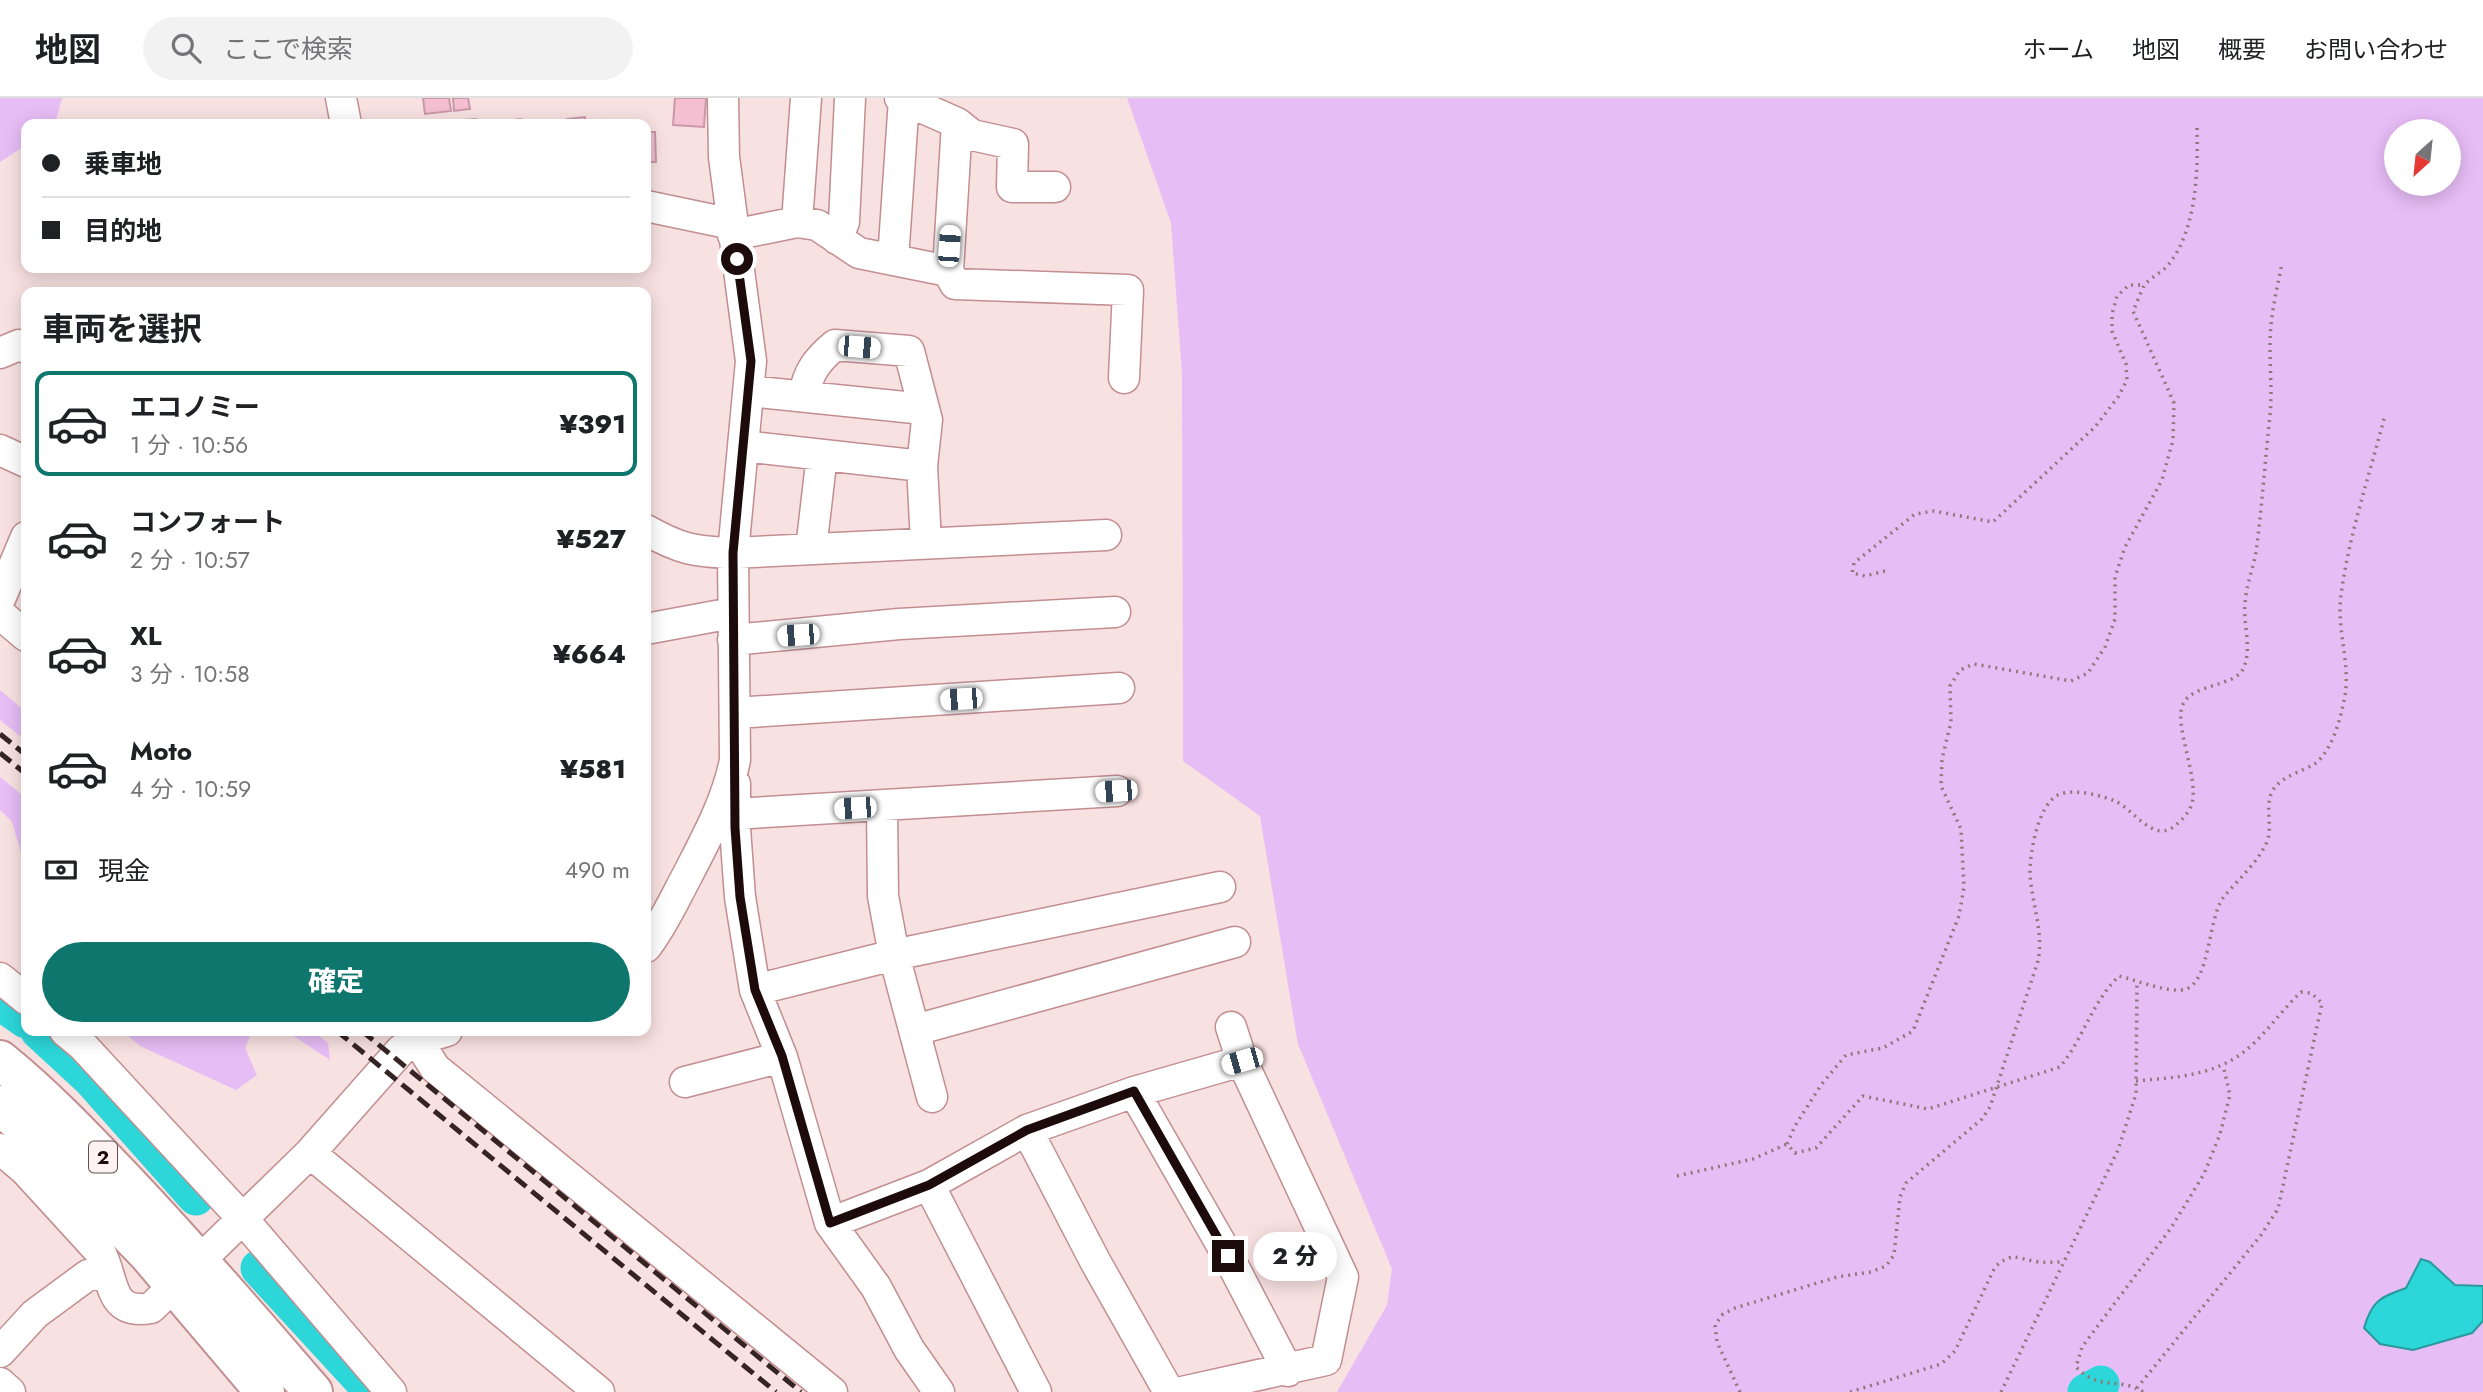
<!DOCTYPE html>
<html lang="ja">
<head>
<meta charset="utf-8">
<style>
  :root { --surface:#fff; --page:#f2f2f2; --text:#202124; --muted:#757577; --line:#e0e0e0; --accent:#0f766e }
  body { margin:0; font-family:Jost,"Noto Sans JP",sans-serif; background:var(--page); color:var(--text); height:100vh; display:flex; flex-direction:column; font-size:26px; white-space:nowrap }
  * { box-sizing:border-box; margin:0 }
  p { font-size:23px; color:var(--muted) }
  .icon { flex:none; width:38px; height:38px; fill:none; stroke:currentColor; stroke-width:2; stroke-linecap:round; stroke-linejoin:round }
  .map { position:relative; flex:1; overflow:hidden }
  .panel { position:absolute; left:21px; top:189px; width:630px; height:749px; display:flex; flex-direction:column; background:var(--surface); border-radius:14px; box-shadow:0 4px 18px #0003 }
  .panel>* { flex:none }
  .top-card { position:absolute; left:21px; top:21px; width:630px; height:154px; border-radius:14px; box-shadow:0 4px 18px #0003; display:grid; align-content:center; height:154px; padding:0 21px; background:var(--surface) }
  .needle { width:46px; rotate:207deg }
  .tools { position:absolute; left:2384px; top:21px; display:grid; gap:14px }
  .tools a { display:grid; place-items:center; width:77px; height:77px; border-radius:50%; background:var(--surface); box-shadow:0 4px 18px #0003; font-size:35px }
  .end { position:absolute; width:32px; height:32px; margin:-16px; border:9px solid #1d0b0c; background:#fff; box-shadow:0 0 0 4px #fff }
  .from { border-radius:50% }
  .bubble { position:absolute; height:49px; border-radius:24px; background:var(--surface); box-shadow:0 4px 18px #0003; font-size:23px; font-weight:800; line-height:49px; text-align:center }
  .car { position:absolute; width:21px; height:42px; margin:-21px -10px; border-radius:9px; box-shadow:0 0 5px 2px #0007; background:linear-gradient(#fff 24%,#345 0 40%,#fff 0 76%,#345 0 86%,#fff 0) }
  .top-card b { display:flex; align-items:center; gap:24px; height:66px; font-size:26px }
  .top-card b+b { border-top:2px solid var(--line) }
  .top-card i { width:18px; height:18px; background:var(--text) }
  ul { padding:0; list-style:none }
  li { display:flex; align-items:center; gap:21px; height:105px; margin:0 14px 10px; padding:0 7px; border:4px solid transparent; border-radius:14px }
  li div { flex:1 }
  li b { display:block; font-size:26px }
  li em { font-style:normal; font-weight:800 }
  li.active { border-color:var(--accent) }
  li>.icon { width:63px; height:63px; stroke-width:1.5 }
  h2 { padding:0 21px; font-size:32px; line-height:84px }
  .pay { display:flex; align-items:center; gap:18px; height:77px; padding:0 21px; font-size:26px }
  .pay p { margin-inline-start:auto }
  .action { display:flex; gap:14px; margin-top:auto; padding:14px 21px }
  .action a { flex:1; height:80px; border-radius:42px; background:var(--accent); color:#fff; font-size:28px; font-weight:800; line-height:80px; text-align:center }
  header { display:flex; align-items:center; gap:42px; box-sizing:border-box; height:98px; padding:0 35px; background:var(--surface); border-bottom:2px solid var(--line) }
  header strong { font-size:33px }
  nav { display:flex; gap:38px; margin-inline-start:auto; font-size:24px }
  .search { width:490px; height:63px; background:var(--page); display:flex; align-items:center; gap:18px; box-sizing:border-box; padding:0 24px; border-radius:38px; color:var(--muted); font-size:26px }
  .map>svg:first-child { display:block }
</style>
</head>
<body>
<header>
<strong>地図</strong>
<div class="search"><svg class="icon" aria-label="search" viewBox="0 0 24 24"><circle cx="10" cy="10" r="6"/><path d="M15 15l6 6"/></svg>ここで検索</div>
<nav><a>ホーム</a><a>地図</a><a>概要</a><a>お問い合わせ</a></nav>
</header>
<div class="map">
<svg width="2483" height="1294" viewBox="0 0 2483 1294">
  <rect width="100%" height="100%" fill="#f8e1e1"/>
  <path fill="#e7bdf6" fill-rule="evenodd" d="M0,0H62L55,26H26V47L0,64Z
    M1127,0H2483V1294H1337L1387,1207L1392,1171L1298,946L1260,718L1183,663L1182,276L1171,125ZM2396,33H2448V86H2396Z
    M0,592L26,614V643L0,622Z
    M0,679L26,700V772L12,724L0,712Z
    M122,933H252L245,950L257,977L236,992L140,948Z
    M286,933H313L328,945L330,962Z"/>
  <path fill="#2cd6d9" stroke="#28999c" stroke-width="2" d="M2421,1161L2430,1164L2455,1187L2483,1188V1223L2472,1235L2413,1252L2380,1246L2364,1230C2372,1202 2381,1199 2406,1190Z"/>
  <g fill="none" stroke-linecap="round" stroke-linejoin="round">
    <path stroke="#2cd6d9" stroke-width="37" d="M0,904L26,922
      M39,933L91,981L196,1099
      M259,1170L373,1294
      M2086,1294L2101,1286"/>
  </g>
  <path fill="#f4bfd0" stroke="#ca98a8" stroke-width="2" d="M423,0H449L451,13L425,16Z
    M453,0H468L470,11L454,13Z
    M675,0H706L704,29L673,27Z
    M585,19V26H568L567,21Z
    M476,21V26H465L464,22Z
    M521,21V26H505L504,23Z
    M607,22L608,26H594V24Z
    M646,34H655L656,64H646Z"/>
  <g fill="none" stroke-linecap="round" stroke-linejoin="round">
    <g stroke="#c28e8f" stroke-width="33">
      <path id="minor" d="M341,0L346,26
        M900,0L957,25L972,37L1013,46L1012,89H1055
        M646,108L732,126
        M797,124L806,0
        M733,137L797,124L817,127L859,155L948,173L955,186L1128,192L1124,280
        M837,141L844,124L850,0
        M893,162L904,1
        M948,173L957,25
        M0,255L19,247L26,250
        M749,293L924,311
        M804,297C808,274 817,262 835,247L909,253L927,322L922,368L926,445
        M743,348L922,368
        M0,352L26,364
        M646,432C680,451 694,454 733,455L1106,437
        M811,451L822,357
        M0,501L26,439
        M0,516L26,538
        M646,531L732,515
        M733,542L899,526L1115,514
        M735,615L1119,590
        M735,686V730L740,799L755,892L782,959L830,1125L876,1189L909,1251L939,1294
        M882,708L883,798L894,857L932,999
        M717,717L1117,693
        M646,849C663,827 674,802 687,778C706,741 727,703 735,662L733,455L751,263L724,59L723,0
        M0,880L26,901
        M755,892L894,857L1220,789
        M1231,929L1242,963
        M915,932L1235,844
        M65,933L83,948L242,1120L391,1294
        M417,942L435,970L832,1294
        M685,984L782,959
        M1134,994L1228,1158L1288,1273
        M1027,1032L1095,1163L1169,1294
        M0,1051L25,1072L100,1154C115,1180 107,1218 151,1210L310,1055L401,952L417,942L447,933
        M310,1055L599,1294
        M929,1087L1036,1294
        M830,1125L929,1087L1027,1032L1134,994L1242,963L1343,1179L1326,1262L1182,1294
        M0,1254L35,1216L88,1177L108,1175
        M0,1285L10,1294"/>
    </g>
    <g stroke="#c28e8f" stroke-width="42">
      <path id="highway" d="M0,962C47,1000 88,1044 130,1088C193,1155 253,1224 313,1294
        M0,1007L32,1036L148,1156L265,1294"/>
    </g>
    <path stroke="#8d7979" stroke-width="3.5" stroke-dasharray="2 5" stroke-linecap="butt" d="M2197,30C2198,73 2197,130 2169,166C2162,175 2150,179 2144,188C2140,195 2137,205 2133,213L2174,305L2173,342L2162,382L2125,449L2115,479V521L2105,549L2088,575L2071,583L1974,566L1960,572L1950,588L1951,624L1942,661L1941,688L1961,731L1964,789L1959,818L1913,933L1883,950L1846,957L1821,987L1795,1028L1787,1046L1795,1055L1816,1050L1863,998L1928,1011L2060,969C2083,941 2092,904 2119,878C2136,882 2169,896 2186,891C2210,883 2208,821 2223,800C2237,782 2260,763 2268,741C2272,726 2265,708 2272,694C2280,678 2302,674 2316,665C2332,652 2340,622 2344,603C2352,567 2336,533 2341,497C2349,436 2370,376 2385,317
      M1885,473L1865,478L1852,475L1854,465L1915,416L1934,413L1993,424L2095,329L2118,299L2127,282L2126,266L2112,233V216L2117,198L2129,187H2145
      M2136,983C2178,979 2220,978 2253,946C2270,930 2284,910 2301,894L2311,895L2322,905L2278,1111L2261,1137L2137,1290
      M1677,1078L1753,1061L1787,1046
      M1740,1294L1717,1244L1715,1227L1723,1216L1735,1210L1837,1179L1871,1174L1886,1168L1894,1157L1900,1099L1906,1085L1982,1021L1990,1009L2038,863C2044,833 2031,804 2030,774C2030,754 2038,707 2058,697C2073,690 2100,697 2115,703C2134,711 2154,748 2177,726C2183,721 2190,713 2192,705C2199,679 2173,626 2183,606C2193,585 2237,589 2244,569C2252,549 2243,526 2245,506C2246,488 2253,471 2256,454C2262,409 2265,363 2270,317C2273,288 2268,257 2271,227C2273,207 2278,186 2282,165
      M1850,1294L1941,1266L1955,1253L1995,1169C2011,1155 2014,1159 2033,1163C2043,1165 2054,1164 2064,1164
      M2001,1294L2118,1052L2136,996L2137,883
      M2143,1294C2118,1278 2100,1294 2076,1269L2082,1249L2171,1130L2204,1076L2220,1036L2230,997L2223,967"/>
    <use href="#minor" stroke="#fff" stroke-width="30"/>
    <use href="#highway" stroke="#fff" stroke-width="38"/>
    <path stroke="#362425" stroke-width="5" stroke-dasharray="14 7" stroke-linecap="butt" d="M0,636L26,657
      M0,655L26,676
      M337,933L776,1294
      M362,933L801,1294"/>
  </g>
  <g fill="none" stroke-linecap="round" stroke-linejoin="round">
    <path stroke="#1d0b0c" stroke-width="9" d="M737,161L751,263L733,455L735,730L740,799L755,892L782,958L830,1125L929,1087L1027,1032L1134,993L1228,1158"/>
  </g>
  <g text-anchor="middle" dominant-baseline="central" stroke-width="6" stroke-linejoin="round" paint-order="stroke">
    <rect fill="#fdf1f2" stroke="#605051" stroke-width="2" x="89" y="1043.5" width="28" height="31" rx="5"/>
    <g font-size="19" font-weight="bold" fill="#1d0b0c">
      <text x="103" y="1059">2</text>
    </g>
  </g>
</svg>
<div class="tools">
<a><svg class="needle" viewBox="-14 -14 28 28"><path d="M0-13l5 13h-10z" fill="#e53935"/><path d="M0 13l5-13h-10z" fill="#757577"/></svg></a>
</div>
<i class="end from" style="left:737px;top:161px"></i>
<i class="end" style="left:1228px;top:1158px"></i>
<div class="bubble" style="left:1253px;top:1134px;width:84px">2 分</div>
<i class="car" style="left:949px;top:148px;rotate:4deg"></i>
<i class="car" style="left:859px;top:249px;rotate:95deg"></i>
<i class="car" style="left:798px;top:537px;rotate:266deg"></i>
<i class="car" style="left:961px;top:601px;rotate:266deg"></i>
<i class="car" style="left:1116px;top:693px;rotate:266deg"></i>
<i class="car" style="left:855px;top:710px;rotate:266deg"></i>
<i class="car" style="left:1242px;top:963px;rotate:254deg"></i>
<div class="top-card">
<b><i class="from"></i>乗車地</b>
<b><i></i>目的地</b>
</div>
<section class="panel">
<h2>車両を選択</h2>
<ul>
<li class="active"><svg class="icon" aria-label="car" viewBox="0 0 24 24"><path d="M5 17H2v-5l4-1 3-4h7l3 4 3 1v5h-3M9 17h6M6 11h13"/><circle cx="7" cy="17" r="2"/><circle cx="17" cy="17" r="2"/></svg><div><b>エコノミー</b><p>1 分 · 10:56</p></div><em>¥391</em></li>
<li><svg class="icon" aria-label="car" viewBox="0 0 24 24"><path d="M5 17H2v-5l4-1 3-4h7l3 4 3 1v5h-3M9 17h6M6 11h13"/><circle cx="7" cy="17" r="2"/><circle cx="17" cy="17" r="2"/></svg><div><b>コンフォート</b><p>2 分 · 10:57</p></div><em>¥527</em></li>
<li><svg class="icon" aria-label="car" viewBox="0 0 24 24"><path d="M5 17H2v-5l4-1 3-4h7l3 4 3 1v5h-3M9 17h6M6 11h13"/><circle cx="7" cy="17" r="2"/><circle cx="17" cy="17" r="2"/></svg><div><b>XL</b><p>3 分 · 10:58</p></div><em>¥664</em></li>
<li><svg class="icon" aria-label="car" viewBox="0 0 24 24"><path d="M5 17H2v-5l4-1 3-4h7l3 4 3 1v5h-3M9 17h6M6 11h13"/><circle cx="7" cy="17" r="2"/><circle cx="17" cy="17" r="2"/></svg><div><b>Moto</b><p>4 分 · 10:59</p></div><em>¥581</em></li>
</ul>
<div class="pay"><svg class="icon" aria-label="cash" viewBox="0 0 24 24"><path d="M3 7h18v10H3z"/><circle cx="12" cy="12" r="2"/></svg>現金<p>490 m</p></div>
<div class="action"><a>確定</a></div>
</section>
</div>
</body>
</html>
